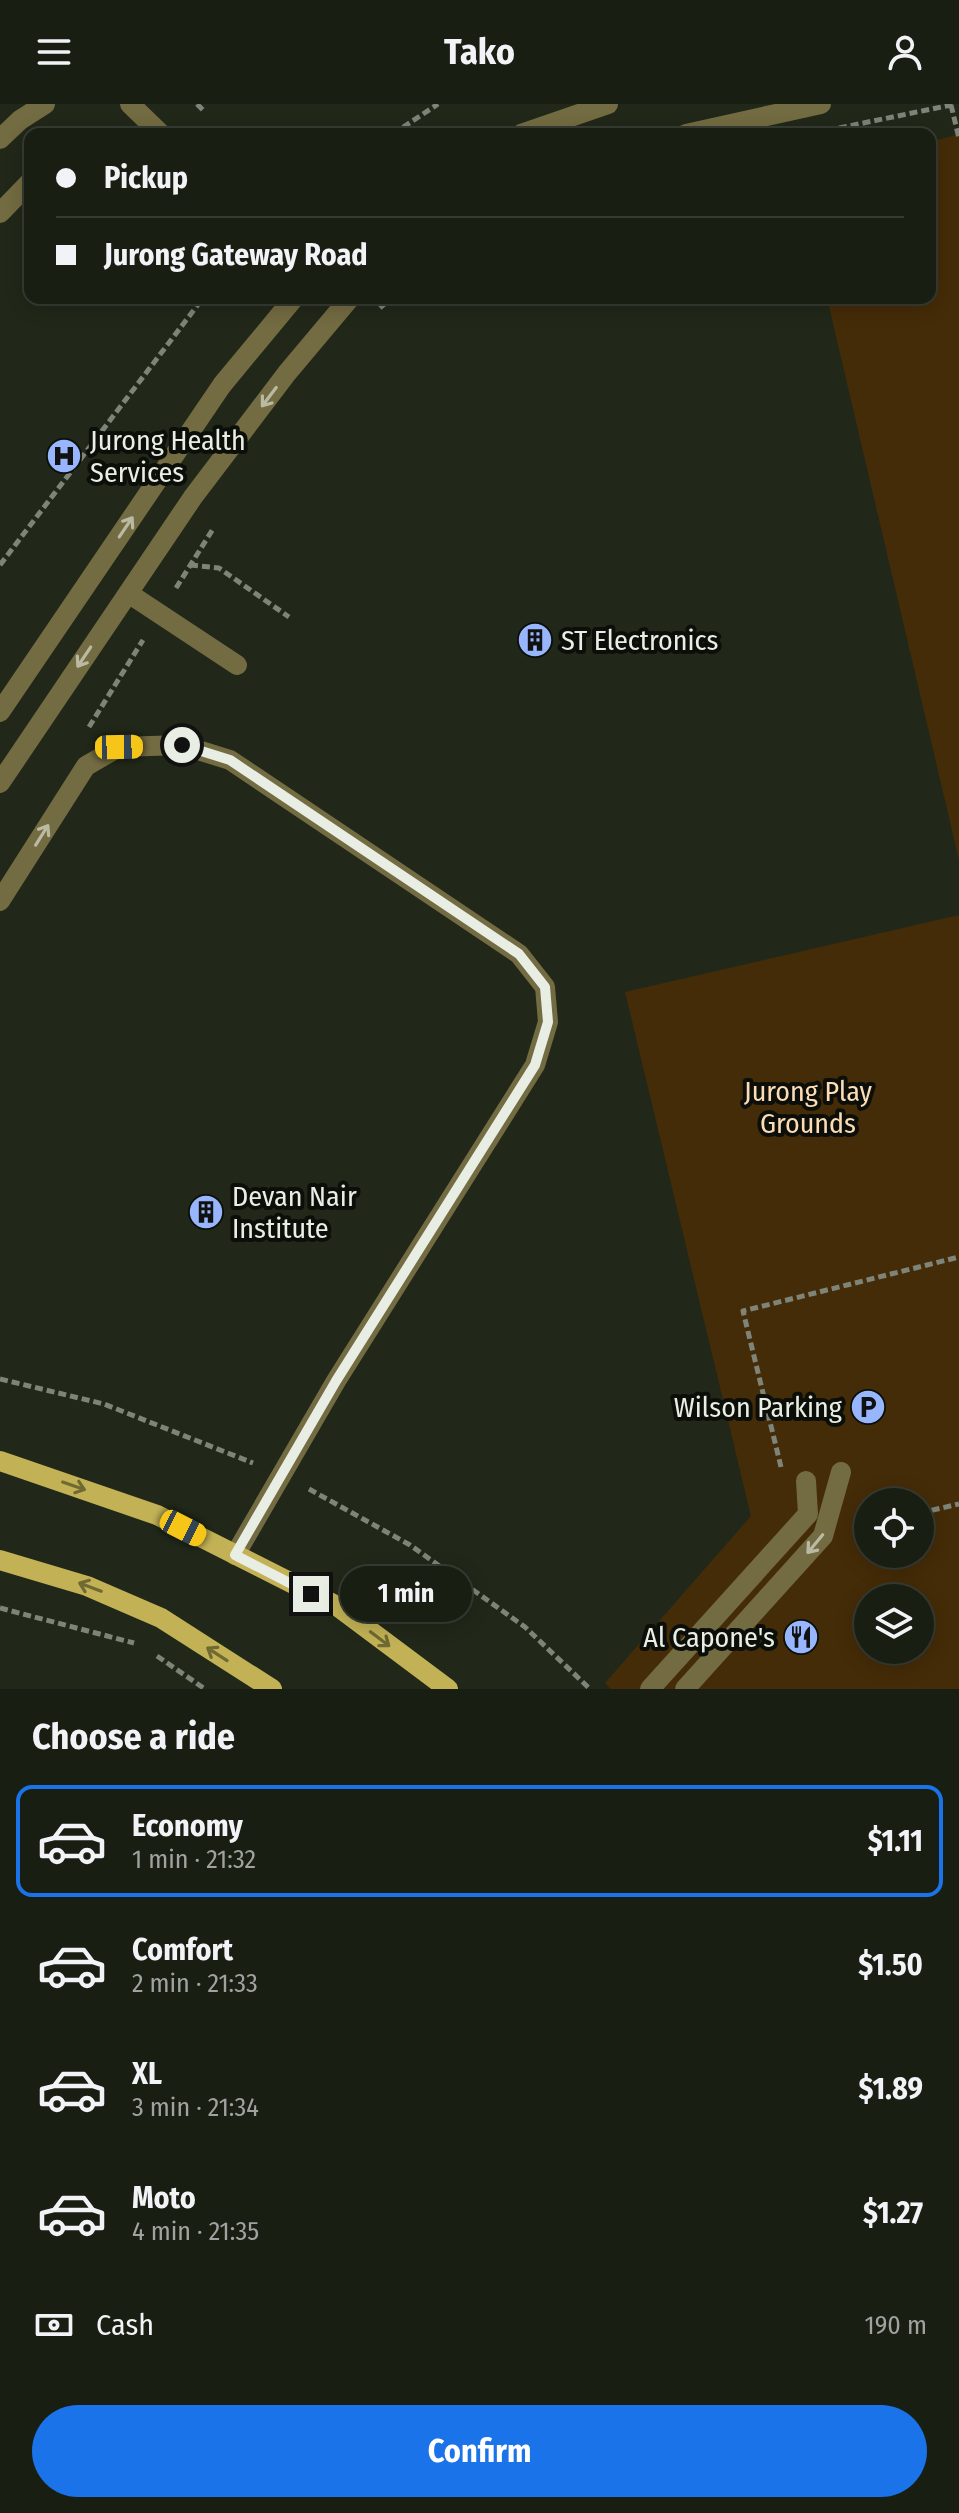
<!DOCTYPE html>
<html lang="en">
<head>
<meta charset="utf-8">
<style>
  :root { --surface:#191e13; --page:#22271c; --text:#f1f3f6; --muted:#9fa2a0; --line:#373c33; --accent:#1a73e8 }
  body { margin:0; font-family:"Fira Sans Condensed",sans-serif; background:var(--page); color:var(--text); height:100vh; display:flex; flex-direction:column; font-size:30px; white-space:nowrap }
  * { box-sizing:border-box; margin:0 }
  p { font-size:26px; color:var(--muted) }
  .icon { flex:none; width:44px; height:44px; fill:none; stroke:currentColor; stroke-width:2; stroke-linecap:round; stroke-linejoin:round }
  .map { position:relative; height:1585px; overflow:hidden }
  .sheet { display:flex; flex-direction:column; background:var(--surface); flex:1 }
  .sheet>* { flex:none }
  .hud { position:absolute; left:24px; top:24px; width:912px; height:176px; border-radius:16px; box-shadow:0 4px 20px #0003,0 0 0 2px var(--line); display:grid; align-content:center; height:176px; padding:0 32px; background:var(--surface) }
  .tools { position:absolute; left:854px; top:1384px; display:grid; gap:16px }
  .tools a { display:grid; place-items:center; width:80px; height:80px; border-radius:50%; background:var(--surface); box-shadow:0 4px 20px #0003,0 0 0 2px var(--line); font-size:40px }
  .end { position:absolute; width:36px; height:36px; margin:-18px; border:10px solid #e9eee4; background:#111; box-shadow:0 0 0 4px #111 }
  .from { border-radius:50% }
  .bubble { position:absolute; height:56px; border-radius:28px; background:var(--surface); box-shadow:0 4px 20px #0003,0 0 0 2px var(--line); font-size:26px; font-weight:700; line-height:56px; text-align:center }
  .car { position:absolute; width:24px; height:48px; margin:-24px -12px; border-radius:10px; box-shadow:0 0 6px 2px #0007; background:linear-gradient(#f5c518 24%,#345 0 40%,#f5c518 0 76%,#345 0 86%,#f5c518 0) }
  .hud b { display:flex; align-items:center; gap:28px; height:76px; font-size:30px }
  .hud b+b { border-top:2px solid var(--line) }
  .hud i { width:20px; height:20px; background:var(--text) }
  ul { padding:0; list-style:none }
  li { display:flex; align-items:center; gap:24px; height:112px; margin:0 16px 12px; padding:0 16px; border:4px solid transparent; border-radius:16px }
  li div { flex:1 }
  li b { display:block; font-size:30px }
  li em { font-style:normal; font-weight:700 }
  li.on { border-color:var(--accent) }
  li>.icon { width:72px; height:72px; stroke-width:1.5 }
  h2 { padding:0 32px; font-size:36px; line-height:96px }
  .pay { display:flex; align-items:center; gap:20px; height:88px; padding:0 32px; font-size:30px }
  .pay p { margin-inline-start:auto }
  .cta { display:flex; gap:16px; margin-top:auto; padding:16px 32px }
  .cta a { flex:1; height:92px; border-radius:48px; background:var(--accent); color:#fff; font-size:32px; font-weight:700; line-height:92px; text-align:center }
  header { display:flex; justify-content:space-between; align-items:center; height:104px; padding:0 32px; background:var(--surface); font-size:36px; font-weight:700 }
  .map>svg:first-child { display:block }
</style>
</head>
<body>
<header><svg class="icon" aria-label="menu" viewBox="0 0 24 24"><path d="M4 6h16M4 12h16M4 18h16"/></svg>Tako<svg class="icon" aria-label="person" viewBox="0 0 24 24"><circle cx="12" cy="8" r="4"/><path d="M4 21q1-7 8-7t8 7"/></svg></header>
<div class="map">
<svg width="959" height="1585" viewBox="0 0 959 1585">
  <rect width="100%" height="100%" fill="#212819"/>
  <path fill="#452c08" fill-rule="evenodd" d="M959,30V756L827,194H930V38Z
    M959,811V1585H611L605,1579L751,1412L625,888ZM868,1398H920V1450H868ZM868,1494H920V1546H868Z"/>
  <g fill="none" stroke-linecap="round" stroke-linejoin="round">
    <path stroke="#7e8478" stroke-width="5" stroke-dasharray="8 4" stroke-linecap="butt" d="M197,0L204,7
      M951,1L959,34
      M839,24L956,0
      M393,30L438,0
      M380,204L391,194
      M0,461L203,194
      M190,461L219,464L289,513
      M176,484L213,425
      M89,623L143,536
      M0,1275L104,1300L253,1359
      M781,1363L743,1207L959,1153
      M309,1385L410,1441L525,1523L590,1585
      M920,1409L959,1400
      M855,1425L868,1422
      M0,1504L134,1539
      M157,1552L205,1585"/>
    <path stroke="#736b41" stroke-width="20" d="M130,0L161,30
      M521,30L608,0
      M686,30L821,0
      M0,35L20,16L45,0
      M0,109L30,78
      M128,489L237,561
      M0,608L222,281L294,194
      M0,679L193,393L287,269L350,194
      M0,797L86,662L119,643L182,641L230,656L519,850L545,883L548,918L535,961L336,1277L235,1451
      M650,1585L808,1410L806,1377
      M685,1585L823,1432L841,1368"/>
    <path stroke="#c2b255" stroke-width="20" d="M0,1357L157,1411L337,1502L448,1585
      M0,1456L87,1482L161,1514L272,1585"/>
  </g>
  <defs><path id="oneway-shaft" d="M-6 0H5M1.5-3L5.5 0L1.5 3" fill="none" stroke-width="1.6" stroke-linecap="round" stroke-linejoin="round" transform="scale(2)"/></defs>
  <g stroke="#babaa3">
    <use href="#oneway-shaft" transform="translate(269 293) rotate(127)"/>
    <use href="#oneway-shaft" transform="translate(126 423) rotate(-56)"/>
    <use href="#oneway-shaft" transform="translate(84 553) rotate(124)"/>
    <use href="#oneway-shaft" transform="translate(42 731) rotate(-58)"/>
    <use href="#oneway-shaft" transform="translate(815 1440) rotate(130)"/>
  </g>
  <g stroke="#706933">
    <use href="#oneway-shaft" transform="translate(74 1382) rotate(19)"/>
    <use href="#oneway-shaft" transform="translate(90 1483) rotate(-159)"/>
    <use href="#oneway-shaft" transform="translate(380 1535) rotate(37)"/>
    <use href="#oneway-shaft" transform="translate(217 1550) rotate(-147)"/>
  </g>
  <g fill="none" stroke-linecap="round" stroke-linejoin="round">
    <path stroke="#e9eee4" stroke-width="10" d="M182,641L230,656L519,850L545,883L548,918L535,961L336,1277L235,1451L311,1490"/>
  </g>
  <defs>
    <g id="hospital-disc" transform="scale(1.8)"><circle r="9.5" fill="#97b6fd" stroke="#0c0f09"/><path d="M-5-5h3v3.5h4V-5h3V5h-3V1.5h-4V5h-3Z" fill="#111"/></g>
    <g id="building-disc" transform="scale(1.8)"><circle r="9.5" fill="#97b6fd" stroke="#0c0f09"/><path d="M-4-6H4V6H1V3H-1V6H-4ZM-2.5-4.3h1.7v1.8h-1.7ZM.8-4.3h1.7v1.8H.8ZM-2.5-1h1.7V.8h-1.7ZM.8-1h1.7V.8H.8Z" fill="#111"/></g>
    <g id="parking-disc" transform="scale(1.8)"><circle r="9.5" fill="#97b6fd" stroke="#0c0f09"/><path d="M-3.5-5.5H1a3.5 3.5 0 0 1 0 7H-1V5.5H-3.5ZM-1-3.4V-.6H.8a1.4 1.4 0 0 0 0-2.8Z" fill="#111"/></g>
    <g id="restaurant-disc" transform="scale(1.8)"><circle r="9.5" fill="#97b6fd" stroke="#0c0f09"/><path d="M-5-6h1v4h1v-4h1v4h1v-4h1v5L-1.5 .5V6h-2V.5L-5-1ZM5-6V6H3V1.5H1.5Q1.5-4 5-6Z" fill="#111"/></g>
  </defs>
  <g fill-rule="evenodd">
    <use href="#hospital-disc" x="64" y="352"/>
    <use href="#building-disc" x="535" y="536"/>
    <use href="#building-disc" x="206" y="1108"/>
    <use href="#parking-disc" x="868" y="1303"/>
    <use href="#restaurant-disc" x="801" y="1533"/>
  </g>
  <g text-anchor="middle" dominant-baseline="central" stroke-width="8" stroke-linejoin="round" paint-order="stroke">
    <g font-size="28" fill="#e9eee4" stroke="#0c0f09" text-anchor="start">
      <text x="90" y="336">Jurong Health<tspan x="90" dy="32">Services</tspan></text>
      <text x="561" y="536">ST Electronics</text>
      <text x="232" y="1092">Devan Nair<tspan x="232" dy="32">Institute</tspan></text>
      <text x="842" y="1303" text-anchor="end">Wilson Parking</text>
      <text x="775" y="1533" text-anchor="end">Al Capone's</text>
    </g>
    <g font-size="28" fill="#fddcb5" stroke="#0c0f09">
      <text x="808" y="987">Jurong Play<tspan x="808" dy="32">Grounds</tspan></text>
    </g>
  </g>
</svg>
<div class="tools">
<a><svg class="icon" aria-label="locate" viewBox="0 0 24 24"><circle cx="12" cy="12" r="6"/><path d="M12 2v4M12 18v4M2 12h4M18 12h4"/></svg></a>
<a><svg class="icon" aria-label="layers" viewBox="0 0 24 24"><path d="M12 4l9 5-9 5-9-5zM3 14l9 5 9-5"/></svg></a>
</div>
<i class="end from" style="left:182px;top:641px"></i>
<i class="end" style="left:311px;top:1490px"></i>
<div class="bubble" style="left:340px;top:1462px;width:132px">1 min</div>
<i class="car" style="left:119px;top:643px;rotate:89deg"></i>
<i class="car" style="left:183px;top:1424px;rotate:117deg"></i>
<div class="hud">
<b><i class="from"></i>Pickup</b>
<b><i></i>Jurong Gateway Road</b>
</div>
</div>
<section class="sheet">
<h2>Choose a ride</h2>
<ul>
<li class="on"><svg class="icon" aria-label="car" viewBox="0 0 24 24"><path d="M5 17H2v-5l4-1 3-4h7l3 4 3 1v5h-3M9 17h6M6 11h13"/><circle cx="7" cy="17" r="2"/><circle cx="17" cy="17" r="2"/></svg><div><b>Economy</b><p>1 min · 21:32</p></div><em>$1.11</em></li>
<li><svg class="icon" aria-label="car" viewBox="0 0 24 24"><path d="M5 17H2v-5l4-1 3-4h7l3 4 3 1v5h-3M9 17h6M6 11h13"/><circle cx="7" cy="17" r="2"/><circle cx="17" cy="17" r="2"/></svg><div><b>Comfort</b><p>2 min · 21:33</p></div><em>$1.50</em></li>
<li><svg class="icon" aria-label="car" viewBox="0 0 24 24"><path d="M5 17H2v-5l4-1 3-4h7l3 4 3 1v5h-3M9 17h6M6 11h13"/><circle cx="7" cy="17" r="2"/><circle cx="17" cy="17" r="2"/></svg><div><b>XL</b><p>3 min · 21:34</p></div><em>$1.89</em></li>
<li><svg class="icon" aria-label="car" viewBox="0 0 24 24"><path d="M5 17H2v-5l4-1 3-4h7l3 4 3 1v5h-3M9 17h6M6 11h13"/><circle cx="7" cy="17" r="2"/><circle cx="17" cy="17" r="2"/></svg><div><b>Moto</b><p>4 min · 21:35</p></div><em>$1.27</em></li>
</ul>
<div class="pay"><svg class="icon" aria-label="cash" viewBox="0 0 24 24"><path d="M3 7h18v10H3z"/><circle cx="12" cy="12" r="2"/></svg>Cash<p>190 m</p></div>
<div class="cta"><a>Confirm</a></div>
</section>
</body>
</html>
